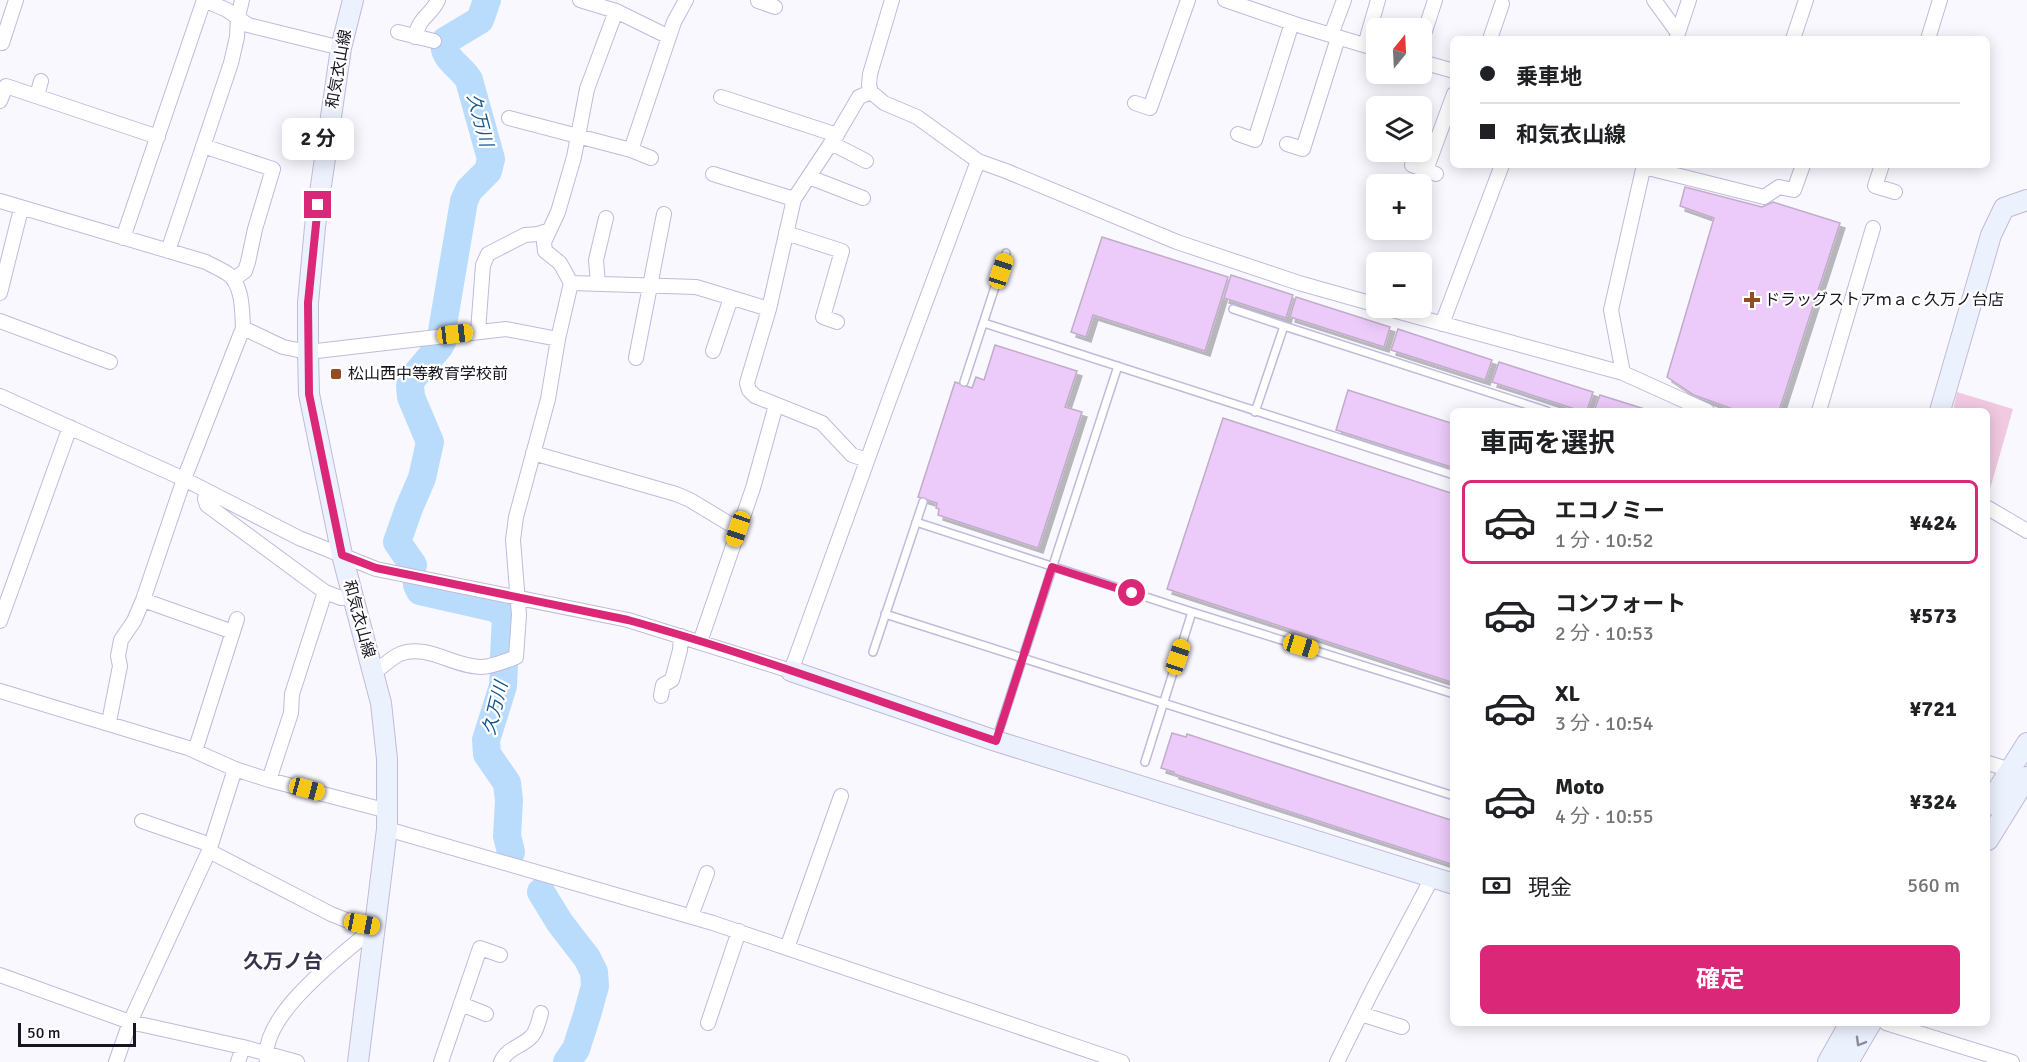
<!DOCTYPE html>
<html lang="ja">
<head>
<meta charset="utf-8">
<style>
  :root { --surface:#fff; --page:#f2f2f2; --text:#202124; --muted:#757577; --line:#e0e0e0; --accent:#db2777 }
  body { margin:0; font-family:Signika,"Noto Sans JP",sans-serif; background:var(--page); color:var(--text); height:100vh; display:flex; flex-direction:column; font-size:22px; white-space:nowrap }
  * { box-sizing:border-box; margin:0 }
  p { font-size:20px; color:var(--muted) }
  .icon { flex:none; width:33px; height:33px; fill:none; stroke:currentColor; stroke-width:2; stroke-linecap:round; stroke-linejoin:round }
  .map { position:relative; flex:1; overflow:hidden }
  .sheet { position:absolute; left:1450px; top:408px; width:540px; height:618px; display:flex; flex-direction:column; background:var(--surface); border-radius:9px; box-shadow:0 3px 15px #0003 }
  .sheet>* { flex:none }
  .top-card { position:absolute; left:1450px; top:36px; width:540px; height:132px; border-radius:9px; box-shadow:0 3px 15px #0003; display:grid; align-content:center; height:132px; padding:0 30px; background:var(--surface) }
  .needle { width:39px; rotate:18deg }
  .buttons { position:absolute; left:1366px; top:18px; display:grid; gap:12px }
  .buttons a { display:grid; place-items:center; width:66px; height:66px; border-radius:9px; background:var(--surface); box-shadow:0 3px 15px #0003; font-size:30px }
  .scale { position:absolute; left:18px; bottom:15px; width:118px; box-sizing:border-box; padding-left:6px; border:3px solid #181521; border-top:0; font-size:16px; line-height:21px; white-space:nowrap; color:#181521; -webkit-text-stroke:4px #fff; paint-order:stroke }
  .end { position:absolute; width:27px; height:27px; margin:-14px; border:8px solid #db2777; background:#fff; box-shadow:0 0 0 3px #fff }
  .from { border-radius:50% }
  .bubble { position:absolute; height:42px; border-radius:9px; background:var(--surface); box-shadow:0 3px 15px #0003; font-size:20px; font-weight:700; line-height:42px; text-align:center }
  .car { position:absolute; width:18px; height:36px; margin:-18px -9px; border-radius:8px; box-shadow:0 0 4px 2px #0007; background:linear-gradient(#f5c518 24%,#345 0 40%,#f5c518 0 76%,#345 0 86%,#f5c518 0) }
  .top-card b { display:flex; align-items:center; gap:21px; height:57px; font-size:22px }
  .top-card b+b { border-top:2px solid var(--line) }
  .top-card i { width:15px; height:15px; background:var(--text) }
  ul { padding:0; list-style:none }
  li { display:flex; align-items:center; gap:18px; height:84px; margin:0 12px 9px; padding:0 18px; border:3px solid transparent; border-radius:9px }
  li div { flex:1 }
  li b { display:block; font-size:22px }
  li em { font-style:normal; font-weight:700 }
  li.current { border-color:var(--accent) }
  li>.icon { width:54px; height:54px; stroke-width:1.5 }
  h2 { padding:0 30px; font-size:27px; line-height:72px }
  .pay { display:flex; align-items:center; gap:15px; height:66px; padding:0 30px; font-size:22px }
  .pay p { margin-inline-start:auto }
  .button { display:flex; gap:12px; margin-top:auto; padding:12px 30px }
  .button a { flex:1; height:69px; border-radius:9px; background:var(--accent); color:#fff; font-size:24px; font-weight:700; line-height:69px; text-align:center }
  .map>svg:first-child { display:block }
</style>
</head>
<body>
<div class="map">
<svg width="2027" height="1062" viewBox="0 0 2027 1062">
  <defs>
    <filter id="shadow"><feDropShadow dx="5" dy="5" stdDeviation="0" flood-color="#0004"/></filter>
  </defs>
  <rect width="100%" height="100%" fill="#f9f8ff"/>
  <path fill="#f1cae2" d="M1957,392L2013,409L1988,496V411H1953Z"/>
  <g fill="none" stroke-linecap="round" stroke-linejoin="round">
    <path stroke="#b9dcfd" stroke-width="28" d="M442,331L464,201L469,190L488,171L491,159L469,80C461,66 441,58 445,41L480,20L487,0
      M413,565L397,542L409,508L422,478L430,442L411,397L410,386L412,379L439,347L442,342
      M417,585L420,591L495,608L506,616L504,656
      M504,666L503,686L486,740L487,754L507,783L509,800L507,836L511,852
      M541,892L560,923L587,958L594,972L595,986L587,1015L576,1049L567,1062"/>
  </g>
  <path fill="#eccaf9" stroke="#c1acc9" stroke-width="1.5" filter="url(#shadow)" d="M1685,187L1762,207L1773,202L1840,223L1779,411H1738L1694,395L1667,377L1714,218L1680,206Z
    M1102,237L1228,277L1205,351L1093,315L1086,337L1071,332Z
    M1231,275L1293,295L1286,318L1224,298Z
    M1296,297L1390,327L1384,347L1290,317Z
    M1398,329L1492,360L1485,380L1391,350Z
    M995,345L1077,371L1065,407L1082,412L1038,548L938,515L939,509L936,508L937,503L918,497L955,382L972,388L976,377L984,380Z
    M1499,362L1593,392L1587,411H1581L1492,382Z
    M1348,390L1454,424V468L1336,430Z
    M1600,395L1651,411H1594Z
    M1223,418L1454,494V683L1167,589Z
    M1172,733L1186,737L1187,734L1454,821V865L1174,774V772L1161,768Z"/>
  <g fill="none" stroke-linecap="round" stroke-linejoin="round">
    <g stroke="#c0badb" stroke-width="10">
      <path id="lane" d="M1233,309L1284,326
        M984,323L1454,475
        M964,382L1006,253
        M1255,412L1284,326L1547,411
        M916,522L1192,612L1454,694
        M885,614L1454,796
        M873,652L923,502
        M996,740L1118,366
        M1145,762L1192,612"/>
    </g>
    <g stroke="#c0badb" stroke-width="16">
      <path id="street" d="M204,0L227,10L248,25L341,48
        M580,0L616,11L669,37
        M759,0L758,1L775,7
        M892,0L870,74L869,85L871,92L884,103L917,117L978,161
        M1225,0L1301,26L1377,49
        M1654,0L1678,33
        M398,32L434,41
        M1331,35L1344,0
        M415,37C420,15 431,16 438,0
        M1490,39L1502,4
        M1676,39L1689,0
        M1793,39L1806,0
        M1928,39L1940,0
        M1422,40L1435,0
        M2,43L16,0
        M1365,45L1378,0
        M1422,62L1454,71
        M37,96L41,81
        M721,97L837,135
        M0,101L6,86L158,137
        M1135,103L1150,108L1188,0
        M509,118L631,150L651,158
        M1238,134L1255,140L1292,23
        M831,143L866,161
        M1287,144L1303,149L1338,38
        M203,146L273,169L255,229L248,262L245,271L234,279
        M631,150L674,22L686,0
        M1412,165L1436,174
        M1882,165L1875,186L1895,192
        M1644,167L1764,197L1779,187L1794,190L1803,165
        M1426,170L1454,94
        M713,174L794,199
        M809,177L863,198
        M0,201L206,262C213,266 221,269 228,274C243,285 242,311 243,328L184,479L143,600L134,621L121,640L118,656L120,666L109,722
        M786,233L842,251L823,317L837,322
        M123,238L204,0
        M168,251L231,63L237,37L238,17L242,0
        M571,283L560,263L545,251L544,242L558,212L574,157L587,89L616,11
        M598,284L596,260L606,218
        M0,293L21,209
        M1385,308L1623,373L1707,411
        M769,309L747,383L749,390L755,396L822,423L852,455L867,460
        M0,321L110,362
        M1442,324L1502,165
        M243,328L283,347L308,352L506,329L558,339L548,399L516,517L513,540L519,615L516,657C506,661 492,667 481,667C454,667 426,643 400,654C391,658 382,667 374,673
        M478,331L483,265L488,254L525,235L538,234L549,230
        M558,339L571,283L696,287L769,309L794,199L839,131L859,97L871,92
        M713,351L731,298
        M636,358L664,214
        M1623,373L1611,310L1644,165
        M0,396L184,479L299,538L376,569L628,620L791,671L888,403L978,161L1006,171L1177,242L1299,283L1377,305
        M1819,411L1873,228
        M533,453L676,494L690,500L738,529
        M207,491L205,499L207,505L325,592L341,598L353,597
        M1988,508L2027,531
        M143,600L233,632
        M0,621L70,427
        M700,642L753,488L776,405
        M0,691L188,748L235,769L269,780L388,811
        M661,696L663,685L672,680L680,650L681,636
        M195,751L237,619
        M1988,763L2017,772
        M269,780L291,713L292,694L325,592
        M142,821L211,845
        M387,829L713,923L1122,1062
        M209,851L331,914L346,920L375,927C343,954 258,1016 267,1062
        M691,916L707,873
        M787,948L841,796
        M0,975L130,1022L243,1047L297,1062
        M461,1004L486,1014
        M1361,1014L1402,1027
        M708,1023L739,931
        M1886,1023L2012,1062
        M116,1062L130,1022L209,851L235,769
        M238,1062L243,1047
        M441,1062L480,948L500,955
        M501,1062C508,1047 522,1047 532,1036C537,1030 539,1021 541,1013
        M1337,1062L1372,991L1432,878"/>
    </g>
    <g stroke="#c0badb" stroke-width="22">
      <path id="secondary" d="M353,0L341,48L315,227L308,303V352L309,394L342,555L381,703L387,759V829L358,1062
        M1940,411L1991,235L2004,208L2027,200
        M791,671L996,741L1454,884
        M1988,805L2027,743
        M1988,840L2027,777
        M1828,1062L1850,1023
        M1848,1062L1871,1023"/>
    </g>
    <use href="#lane" stroke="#fff" stroke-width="7"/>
    <use href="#street" stroke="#fff" stroke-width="14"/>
    <use href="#secondary" stroke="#ecf1fe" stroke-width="20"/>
  </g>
  <defs><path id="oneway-chevron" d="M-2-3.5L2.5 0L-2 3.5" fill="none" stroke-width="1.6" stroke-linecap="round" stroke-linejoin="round" transform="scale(1.5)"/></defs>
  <use stroke="#8d8e9b" href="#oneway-chevron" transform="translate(1860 1042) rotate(120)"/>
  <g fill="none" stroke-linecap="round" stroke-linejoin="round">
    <path stroke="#db2777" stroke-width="8" d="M318,205L308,303L309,394L342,555L376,568L628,620C752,654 874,700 996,741L1052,567L1132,593"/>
  </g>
  <g fill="#914d21" stroke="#fff" stroke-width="2">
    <path d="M1749 291h6v6h6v6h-6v6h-6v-6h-6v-6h6z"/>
    <rect x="330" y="368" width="12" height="12" rx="3"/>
  </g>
  <g text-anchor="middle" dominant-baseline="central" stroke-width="4.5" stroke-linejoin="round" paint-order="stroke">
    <g font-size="16" fill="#181521" stroke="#fff">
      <text transform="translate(339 69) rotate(-80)">和気衣山線</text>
      <text transform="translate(359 619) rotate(75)">和気衣山線</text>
    </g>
    <g font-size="16" fill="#181521" stroke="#fff" text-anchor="start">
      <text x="1764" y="300">ドラッグストアｍａｃ久万ノ台店</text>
      <text x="348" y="374">松山西中等教育学校前</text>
    </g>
    <g font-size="18" font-style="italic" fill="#18598b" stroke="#fff">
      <text transform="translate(480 120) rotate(75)">久万川</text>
      <text transform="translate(495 708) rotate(-76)">久万川</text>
    </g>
    <g font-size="20" font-weight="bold" fill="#39334e" stroke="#fff">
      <text x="283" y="961">久万ノ台</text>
    </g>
  </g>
</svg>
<div class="buttons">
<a><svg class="needle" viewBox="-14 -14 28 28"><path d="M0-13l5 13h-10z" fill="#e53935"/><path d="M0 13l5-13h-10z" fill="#757577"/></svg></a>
<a><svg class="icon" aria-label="layers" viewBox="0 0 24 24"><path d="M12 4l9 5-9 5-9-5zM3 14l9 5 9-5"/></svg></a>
<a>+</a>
<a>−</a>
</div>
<div class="scale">50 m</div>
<i class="end from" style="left:1132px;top:593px"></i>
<i class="end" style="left:318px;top:205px"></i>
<div class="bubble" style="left:282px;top:118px;width:72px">2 分</div>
<i class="car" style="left:1001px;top:271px;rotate:18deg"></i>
<i class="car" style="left:455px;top:334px;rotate:83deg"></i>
<i class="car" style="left:738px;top:529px;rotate:199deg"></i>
<i class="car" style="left:1301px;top:646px;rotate:107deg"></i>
<i class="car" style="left:1178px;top:657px;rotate:18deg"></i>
<i class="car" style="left:307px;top:789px;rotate:105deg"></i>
<i class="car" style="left:362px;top:924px;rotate:101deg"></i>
<div class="top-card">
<b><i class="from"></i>乗車地</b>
<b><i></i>和気衣山線</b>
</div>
<section class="sheet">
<h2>車両を選択</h2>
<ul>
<li class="current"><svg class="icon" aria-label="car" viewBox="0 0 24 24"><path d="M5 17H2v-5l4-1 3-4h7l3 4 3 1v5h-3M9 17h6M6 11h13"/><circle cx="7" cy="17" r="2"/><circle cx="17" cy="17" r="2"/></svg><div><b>エコノミー</b><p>1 分 · 10:52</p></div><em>¥424</em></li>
<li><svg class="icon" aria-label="car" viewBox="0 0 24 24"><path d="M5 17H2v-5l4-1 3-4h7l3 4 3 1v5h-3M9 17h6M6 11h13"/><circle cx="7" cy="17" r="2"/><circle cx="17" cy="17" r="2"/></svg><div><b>コンフォート</b><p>2 分 · 10:53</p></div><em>¥573</em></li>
<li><svg class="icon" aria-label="car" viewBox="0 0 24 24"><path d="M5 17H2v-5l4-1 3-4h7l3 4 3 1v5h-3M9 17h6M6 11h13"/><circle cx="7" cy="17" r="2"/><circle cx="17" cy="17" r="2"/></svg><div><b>XL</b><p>3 分 · 10:54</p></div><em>¥721</em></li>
<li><svg class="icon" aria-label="car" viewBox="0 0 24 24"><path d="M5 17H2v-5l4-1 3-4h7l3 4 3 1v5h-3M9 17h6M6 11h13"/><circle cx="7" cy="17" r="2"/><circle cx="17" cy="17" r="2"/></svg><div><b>Moto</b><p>4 分 · 10:55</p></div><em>¥324</em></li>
</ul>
<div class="pay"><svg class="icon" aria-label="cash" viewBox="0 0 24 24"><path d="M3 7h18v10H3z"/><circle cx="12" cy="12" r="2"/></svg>現金<p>560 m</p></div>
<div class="button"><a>確定</a></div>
</section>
</div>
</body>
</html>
